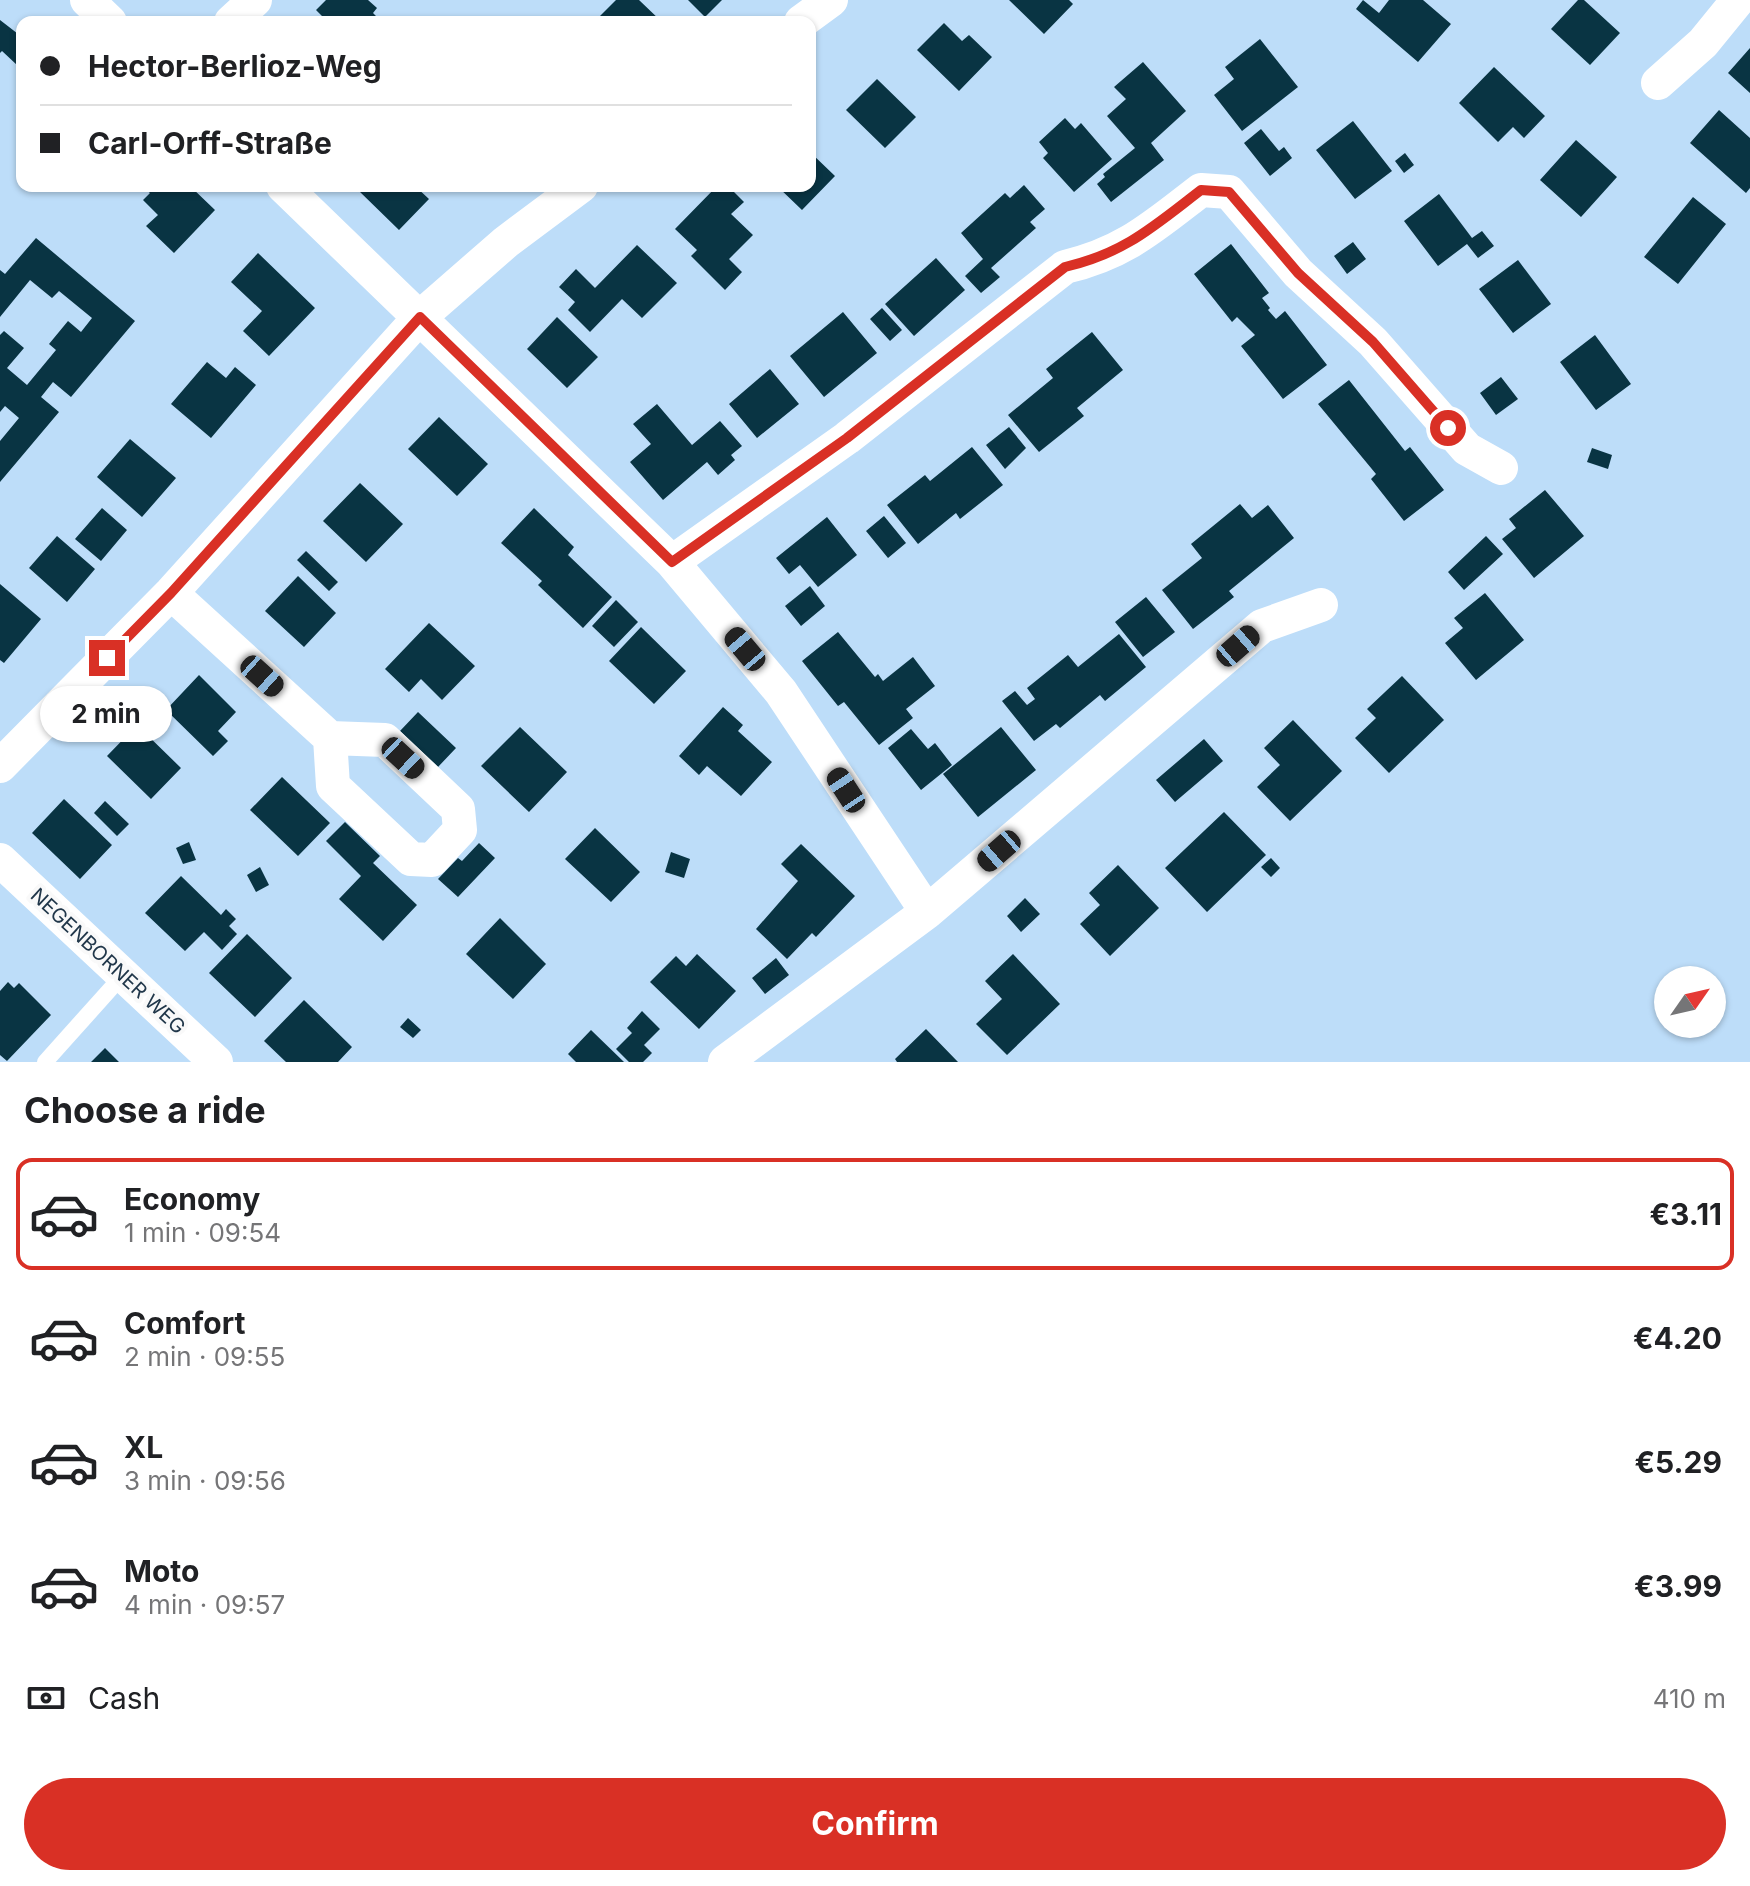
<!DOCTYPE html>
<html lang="en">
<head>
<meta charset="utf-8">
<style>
  :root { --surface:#fff; --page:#f2f2f2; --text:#202124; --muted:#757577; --line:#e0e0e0; --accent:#d93025 }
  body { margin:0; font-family:Inter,sans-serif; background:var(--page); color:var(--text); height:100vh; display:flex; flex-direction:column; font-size:30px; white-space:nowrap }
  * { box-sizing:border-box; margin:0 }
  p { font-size:26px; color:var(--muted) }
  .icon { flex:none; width:44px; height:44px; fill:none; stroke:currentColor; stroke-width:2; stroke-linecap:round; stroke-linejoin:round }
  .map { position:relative; height:1062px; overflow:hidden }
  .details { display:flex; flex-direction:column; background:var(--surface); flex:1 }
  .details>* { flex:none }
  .banner { position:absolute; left:16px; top:16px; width:800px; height:176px; border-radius:16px; box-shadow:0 2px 6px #0004; display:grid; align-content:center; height:176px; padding:0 24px; background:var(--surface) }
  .needle { width:52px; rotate:56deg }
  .controls { position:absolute; left:1654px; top:966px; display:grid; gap:16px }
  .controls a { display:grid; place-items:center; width:72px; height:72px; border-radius:50%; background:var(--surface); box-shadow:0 2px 6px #0004; font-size:40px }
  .end { position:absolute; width:36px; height:36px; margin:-18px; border:10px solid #d93025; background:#fff; box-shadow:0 0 0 4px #fff }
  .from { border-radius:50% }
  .bubble { position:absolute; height:56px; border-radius:28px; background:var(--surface); box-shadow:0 2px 6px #0004; font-size:26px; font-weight:700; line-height:56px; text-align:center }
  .car { position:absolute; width:24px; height:48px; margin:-24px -12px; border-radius:10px; box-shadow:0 0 6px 2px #0007; background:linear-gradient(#222 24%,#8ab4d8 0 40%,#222 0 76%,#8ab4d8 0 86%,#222 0) }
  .banner b { display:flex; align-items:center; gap:28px; height:76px; font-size:30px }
  .banner b+b { border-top:2px solid var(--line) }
  .banner i { width:20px; height:20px; background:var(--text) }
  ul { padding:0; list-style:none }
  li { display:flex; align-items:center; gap:24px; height:112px; margin:0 16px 12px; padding:0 8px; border:4px solid transparent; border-radius:16px }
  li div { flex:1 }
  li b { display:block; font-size:30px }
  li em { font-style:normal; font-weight:700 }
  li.active { border-color:var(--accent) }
  li>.icon { width:72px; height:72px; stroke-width:1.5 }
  h2 { padding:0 24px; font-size:36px; line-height:96px }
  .pay { display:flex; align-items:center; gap:20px; height:88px; padding:0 24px; font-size:30px }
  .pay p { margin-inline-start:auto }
  .action { display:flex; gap:16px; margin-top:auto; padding:16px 24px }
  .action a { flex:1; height:92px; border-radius:48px; background:var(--accent); color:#fff; font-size:32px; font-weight:700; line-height:92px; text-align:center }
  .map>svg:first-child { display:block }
</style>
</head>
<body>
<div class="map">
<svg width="1750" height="1062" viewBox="0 0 1750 1062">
  <rect width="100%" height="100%" fill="#bdddf9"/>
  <path fill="#093443" d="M326,0H368L377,8L373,13L382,22H328L316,10Z
    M616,0H639L662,22H594Z
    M688,0H722L705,17Z
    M1009,0H1069L1073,4L1044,34Z
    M1363,0L1379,13L1389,0H1423L1451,24L1418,62L1356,9Z
    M1578,0H1584L1620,33L1590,65L1551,29Z
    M0,20L22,37V60L17,65L2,51L0,53Z
    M944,23L962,41L969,35L992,57L959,91L917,50Z
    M1260,39L1298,87L1242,131L1214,95L1234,79L1225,67Z
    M1750,48V93L1728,73Z
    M1143,62L1186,111L1151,143L1164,160L1111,202L1097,184L1105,177L1103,174L1135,148L1107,116L1126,99L1114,87Z
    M1494,67L1545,116L1524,138L1513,127L1498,142L1459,103Z
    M877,79L916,117L885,148L846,110Z
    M1719,110L1750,138V188L1746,193L1690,143Z
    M1065,118L1075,129L1081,123L1112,159L1074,192L1043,158L1048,153L1039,142Z
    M1353,121L1392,171L1355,199L1316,150Z
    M1261,129L1279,151L1284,147L1292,158L1270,176L1244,143Z
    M1576,140L1617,177L1581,217L1540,180Z
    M810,152L835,176L802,210L777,186H810Z
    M1405,153L1414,165L1404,173L1395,161Z
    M1024,185L1045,209L1030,222L1036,228L991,268L1000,277L981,293L965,276L983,259L961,233L1005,193L1010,198Z
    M142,186H190L215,210L174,253L146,226L158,215L143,200L150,193Z
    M364,186H415L429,199L399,230L359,191Z
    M717,186H728L744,202L731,214L753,235L729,259L742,272L725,290L691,256L697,250L675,229Z
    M1439,194L1472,238L1482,231L1494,246L1478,258L1467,244L1438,266L1404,221Z
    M1693,197L1726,224L1678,284L1644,257Z
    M36,238L135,321L71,397L53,382L41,397L59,412L0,482V441L19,418L5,406L0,412V335L4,331L24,348L7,368L27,385L56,350L49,344L68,321L81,332L92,318L59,291L52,298L30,280L0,317V270L5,274Z
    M1353,242L1366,259L1347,274L1334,256Z
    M1231,244L1269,293L1262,298L1270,308L1268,310L1276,319L1285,311L1327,365L1283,399L1241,346L1255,335L1237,317L1232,322L1194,274Z
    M637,245L677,283L642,318L622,299L590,332L568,310L575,302L559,287L576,269L595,288Z
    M258,253L315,308L269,356L243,331L262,311L231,282Z
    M936,258L965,290L914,336L885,304Z
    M1518,260L1551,304L1513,333L1479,289Z
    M882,308L902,330L890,341L870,319Z
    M843,312L877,353L824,397L790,356Z
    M557,317L598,357L567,388L527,349Z
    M1092,332L1123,370L1077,408L1084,416L1039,452L1008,415L1053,378L1046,369Z
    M1595,335L1631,384L1596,410L1560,362Z
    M207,362L226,378L235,367L256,385L211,438L171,404Z
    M770,369L799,404L757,438L729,404Z
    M1501,377L1518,399L1496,415L1480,393Z
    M1349,380L1405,451L1410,447L1444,490L1404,521L1371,479L1376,474L1318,404Z
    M657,404L692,445L720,421L742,446L731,455L735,460L718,475L707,462L663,500L630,462L651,444L633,424Z
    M439,417L488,464L457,496L408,449Z
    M1009,427L1026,448L1005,469L986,445Z
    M130,439L176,478L142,517L97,477Z
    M972,447L1003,485L960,519L956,513L918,544L887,505L925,475L930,481Z
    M1592,448L1612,455L1608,469L1587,462Z
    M360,483L403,524L366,562L323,521Z
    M1545,490L1584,536L1534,578L1502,539L1516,528L1509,519Z
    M1240,504L1252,518L1268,505L1294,538L1229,591L1234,597L1193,629L1162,590L1202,558L1191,544Z
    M102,508L127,530L101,561L75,539Z
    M534,508L574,547L568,555L612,597L583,628L538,585L542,581L501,543Z
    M884,516L906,543L888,558L866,531Z
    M827,517L857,555L818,587L800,565L789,574L776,558Z
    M57,536L95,569L67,602L29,568Z
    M1486,536L1503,554L1464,590L1448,572Z
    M306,551L338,582L329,591L297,560Z
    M298,576L336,613L304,647L265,611Z
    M0,584L41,619L4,663L0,660Z
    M810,586L825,606L801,626L785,606Z
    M1485,593L1524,640L1476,680L1445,643L1463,628L1454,618Z
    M1146,597L1175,632L1143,657L1115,622Z
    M616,600L638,622L614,647L592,626Z
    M429,623L475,666L442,700L421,679L409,692L385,669Z
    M641,627L686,671L654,704L609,661Z
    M838,632L875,677L878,674L883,681L913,657L935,686L906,709L913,718L879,745L844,702L838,706L802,661Z
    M1119,634L1146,667L1105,701L1100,695L1060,728L1056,724L1034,741L1002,701L1015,691L1027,705L1035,699L1027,688L1068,655L1078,667Z
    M199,675L236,712L218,731L228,741L213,756L166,710Z
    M1402,676L1444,720L1389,773L1355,738L1376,718L1367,709Z
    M723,707L743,725L738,731L772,762L741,796L707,766L699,775L679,756Z
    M418,712L456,748L438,767L400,731Z
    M1293,720L1342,771L1290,821L1257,787L1280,765L1264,748Z
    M137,725L181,768L151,799L107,756Z
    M520,727L567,772L529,812L481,766Z
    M1001,727L1036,770L978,817L943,774Z
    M911,729L928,749L935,743L952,765L921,790L888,748Z
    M1204,739L1223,761L1175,802L1156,780Z
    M282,777L330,823L298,856L250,810Z
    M64,799L112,845L80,879L32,833Z
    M105,801L129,824L117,836L94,813Z
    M1224,812L1266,855L1207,912L1165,868Z
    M345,822L380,856L373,863L417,905L383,941L339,899L361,876L326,841Z
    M595,828L640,872L611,902L565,859Z
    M189,842L196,860L183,864L176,848Z
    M479,843L495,858L458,897L438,879L458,858L462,861Z
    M801,844L855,896L816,937L812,933L787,959L756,929L798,881L781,864Z
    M671,852L690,859L684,878L665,872Z
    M1271,858L1280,868L1271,877L1261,867Z
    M1118,865L1159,908L1110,956L1080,924L1100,905L1089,893Z
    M260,867L269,885L256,892L247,875Z
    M181,876L221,915L226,909L236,919L229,926L237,934L222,950L204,932L185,951L145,913Z
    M1025,898L1040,914L1021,932L1007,916Z
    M500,918L546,964L513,999L466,954Z
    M247,934L292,978L255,1017L209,973Z
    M697,954L736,991L699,1029L650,982L676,956L686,966Z
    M1013,954L1060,1004L1007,1055L976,1024L1002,999L985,981Z
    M776,958L789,975L765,994L752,978Z
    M8,982L14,988L19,983L51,1015L7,1061L0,1055V991Z
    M304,1000L352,1047L338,1062H286L264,1041Z
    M642,1011L660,1029L644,1045L652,1053L643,1062H629L616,1049L632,1033L627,1028Z
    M408,1018L421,1030L413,1038L400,1027Z
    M926,1029L958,1062H897L895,1059Z
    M591,1030L624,1062H576L568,1054Z
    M105,1048L119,1062H91Z"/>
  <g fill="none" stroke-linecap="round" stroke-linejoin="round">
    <path stroke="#fff" stroke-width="16" d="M45,1062L123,975"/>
    <path stroke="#fff" stroke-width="34" d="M87,0L110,22
      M231,22L255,0
      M801,22L831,0
      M1658,83L1703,43L1738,0
      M283,186L672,562L781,692L927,912
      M672,562L847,438L1065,267C1125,253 1154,226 1201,190L1229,192L1298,273L1373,342L1467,449L1501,468
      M171,593L330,738L333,786L411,859L432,860L460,830L458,809L385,740L330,738
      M0,766L171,593L420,317L506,242L581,186
      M0,860L216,1062
      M725,1062L927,912L1262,626L1321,605"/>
  </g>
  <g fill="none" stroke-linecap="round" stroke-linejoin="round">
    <path stroke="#d93025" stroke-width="10" d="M107,658L171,593L420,317L672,562L847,438L1065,267C1125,253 1154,226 1201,190L1229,192L1298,273L1373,342L1448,428"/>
  </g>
  <g text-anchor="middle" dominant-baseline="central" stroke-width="8" stroke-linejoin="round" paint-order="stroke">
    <g font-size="20" fill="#21374a" stroke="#f9f9f9">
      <text transform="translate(108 961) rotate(43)">NEGENBORNER WEG</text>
    </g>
  </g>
</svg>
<div class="controls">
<a><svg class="needle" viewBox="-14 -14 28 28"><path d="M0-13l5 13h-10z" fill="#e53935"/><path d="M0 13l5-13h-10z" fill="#757577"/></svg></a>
</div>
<i class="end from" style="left:1448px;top:428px"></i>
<i class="end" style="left:107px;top:658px"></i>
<div class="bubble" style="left:40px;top:686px;width:132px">2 min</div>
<i class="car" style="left:1238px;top:646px;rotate:49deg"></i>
<i class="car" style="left:745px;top:649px;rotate:320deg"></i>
<i class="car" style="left:262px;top:676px;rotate:132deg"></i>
<i class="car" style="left:403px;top:758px;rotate:133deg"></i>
<i class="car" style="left:846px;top:790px;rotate:327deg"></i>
<i class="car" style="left:999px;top:851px;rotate:229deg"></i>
<div class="banner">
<b><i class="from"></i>Hector-Berlioz-Weg</b>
<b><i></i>Carl-Orff-Straße</b>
</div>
</div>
<section class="details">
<h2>Choose a ride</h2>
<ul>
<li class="active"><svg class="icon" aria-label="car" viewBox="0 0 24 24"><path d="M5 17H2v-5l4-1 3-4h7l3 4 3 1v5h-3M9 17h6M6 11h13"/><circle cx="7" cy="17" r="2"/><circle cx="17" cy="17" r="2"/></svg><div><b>Economy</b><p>1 min · 09:54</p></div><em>€3.11</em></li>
<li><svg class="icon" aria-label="car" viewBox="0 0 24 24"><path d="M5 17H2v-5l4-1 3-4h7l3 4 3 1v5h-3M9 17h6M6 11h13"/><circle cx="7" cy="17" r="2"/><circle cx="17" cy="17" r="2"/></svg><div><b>Comfort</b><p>2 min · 09:55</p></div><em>€4.20</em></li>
<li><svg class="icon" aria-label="car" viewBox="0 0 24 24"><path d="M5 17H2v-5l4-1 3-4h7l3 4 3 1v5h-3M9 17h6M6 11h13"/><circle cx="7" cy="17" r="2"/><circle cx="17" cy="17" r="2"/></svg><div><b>XL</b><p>3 min · 09:56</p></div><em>€5.29</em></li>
<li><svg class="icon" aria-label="car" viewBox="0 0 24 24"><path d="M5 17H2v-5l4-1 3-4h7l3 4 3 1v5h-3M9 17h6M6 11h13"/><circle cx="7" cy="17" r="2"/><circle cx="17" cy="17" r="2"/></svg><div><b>Moto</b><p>4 min · 09:57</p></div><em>€3.99</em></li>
</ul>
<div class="pay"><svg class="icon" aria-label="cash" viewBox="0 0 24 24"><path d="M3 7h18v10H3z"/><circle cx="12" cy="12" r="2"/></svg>Cash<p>410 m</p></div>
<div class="action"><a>Confirm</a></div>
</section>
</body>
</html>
